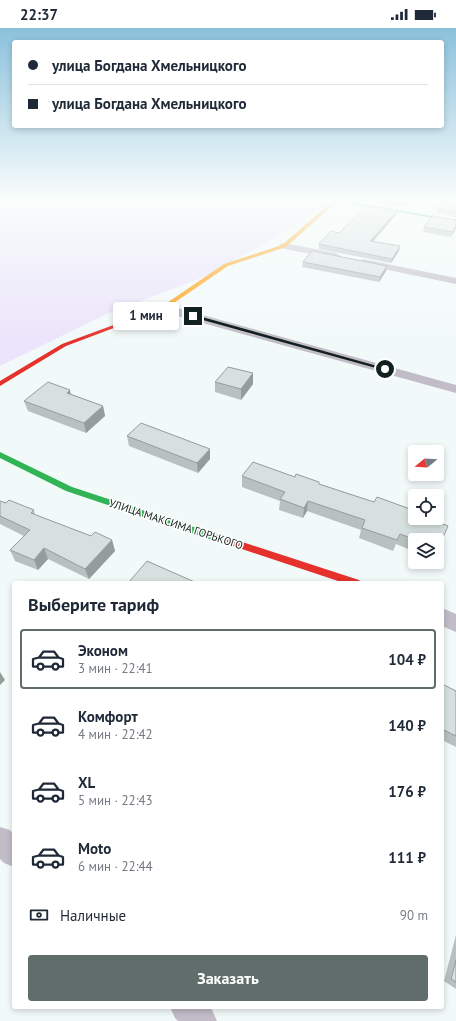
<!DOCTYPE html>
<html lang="ru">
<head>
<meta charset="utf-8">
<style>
  :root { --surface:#fff; --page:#f2f2f3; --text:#1f2937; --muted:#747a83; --line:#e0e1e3; --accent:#606d6b }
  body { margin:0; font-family:"PT Sans",sans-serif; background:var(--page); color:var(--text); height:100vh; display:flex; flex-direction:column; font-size:15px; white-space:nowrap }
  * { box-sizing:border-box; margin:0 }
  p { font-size:13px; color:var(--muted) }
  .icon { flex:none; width:22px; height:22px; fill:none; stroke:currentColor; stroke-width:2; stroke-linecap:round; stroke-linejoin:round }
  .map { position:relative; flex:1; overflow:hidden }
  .drawer { position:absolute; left:12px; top:553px; width:432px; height:428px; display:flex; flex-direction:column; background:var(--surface); border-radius:4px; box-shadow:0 2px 6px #0003 }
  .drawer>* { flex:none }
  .top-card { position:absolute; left:12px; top:12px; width:432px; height:88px; border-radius:4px; box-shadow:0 2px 6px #0003; display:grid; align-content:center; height:88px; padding:0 16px; background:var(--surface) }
  .needle { width:26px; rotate:252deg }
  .controls { position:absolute; left:408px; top:417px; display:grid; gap:8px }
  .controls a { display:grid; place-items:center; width:36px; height:36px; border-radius:4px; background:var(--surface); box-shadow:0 2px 6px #0003; font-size:20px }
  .end { position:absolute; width:18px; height:18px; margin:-9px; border:5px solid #12211f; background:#fff; box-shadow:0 0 0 2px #fff }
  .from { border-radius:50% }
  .bubble { position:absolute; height:28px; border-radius:4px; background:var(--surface); box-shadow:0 2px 6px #0003; font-size:13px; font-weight:700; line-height:28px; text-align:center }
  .top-card b { display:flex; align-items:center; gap:14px; height:38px; font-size:15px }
  .top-card b+b { border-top:1px solid var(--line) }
  .top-card i { width:10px; height:10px; background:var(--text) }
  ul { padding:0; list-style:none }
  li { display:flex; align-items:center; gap:12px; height:60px; margin:0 8px 6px; padding:0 8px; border:2px solid transparent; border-radius:4px }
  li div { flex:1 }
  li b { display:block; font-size:15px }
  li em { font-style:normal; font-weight:700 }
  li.on { border-color:var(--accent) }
  li>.icon { width:36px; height:36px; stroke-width:1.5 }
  h2 { padding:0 16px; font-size:18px; line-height:48px }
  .pay { display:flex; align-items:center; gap:10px; height:44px; padding:0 16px; font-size:15px }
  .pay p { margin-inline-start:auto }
  .action { display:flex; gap:8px; margin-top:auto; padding:8px 16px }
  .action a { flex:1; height:46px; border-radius:4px; background:var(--accent); color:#fff; font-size:16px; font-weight:700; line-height:46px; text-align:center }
  .status { display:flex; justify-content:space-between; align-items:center; height:28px; padding:0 20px; background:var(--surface); direction:ltr }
  .status svg { height:11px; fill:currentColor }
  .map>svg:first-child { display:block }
</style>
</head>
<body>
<div class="status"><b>22:37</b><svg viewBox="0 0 49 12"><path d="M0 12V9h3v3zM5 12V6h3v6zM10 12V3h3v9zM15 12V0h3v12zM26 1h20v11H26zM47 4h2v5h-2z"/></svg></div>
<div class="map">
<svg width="456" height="993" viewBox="0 0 456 993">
  <rect width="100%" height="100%" fill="#f2faf9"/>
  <path fill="#ebe4fa" d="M0,173H330L282,206L204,249L109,285L0,338Z"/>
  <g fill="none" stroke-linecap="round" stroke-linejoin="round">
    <path fill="#c1bcc7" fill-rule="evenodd" d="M284,215L336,225L341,228L336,231L280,220L279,218L280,216Z
      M363,231L456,250V256L359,236L358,234Z
      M163,276L456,357V365L159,283L157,280L159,277Z
      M442,580L456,586V604L442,598Z
      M0,799L10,802L14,807V839L4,835L0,831Z
      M170,979H209L212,982L217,993H178L175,990Z"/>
    <path fill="#30b455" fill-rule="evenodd" d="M345,173L456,192V194L347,175Z
      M0,424L72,459L233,512L235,514L233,516L230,518L66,463L0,430Z"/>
    <path fill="#ff9f0a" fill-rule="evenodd" d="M346,173L349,174L332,178L286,219L228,238L165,281L142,290L137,289L161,279L224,236L282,217L329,176Z"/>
    <path fill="#e5322d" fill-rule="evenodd" d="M138,288L143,289L66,318L0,358V353L62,316Z
      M230,510L359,552L361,555H344L227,516L225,514L227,512Z"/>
  </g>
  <path fill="#b7c1c0" d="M374,173H409L403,179L374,174Z
    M456,173V189L436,185L437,180Z
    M397,183L396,187L373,213L400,218L399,223L391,235L319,221V216L339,205Z
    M456,192V201L451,209L423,204L424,199Z
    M303,234L386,243L379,254L302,239Z
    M253,345V356L241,372L215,364V354Z
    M71,366L103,378L105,388L86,405L28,383L24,373Z
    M127,408L210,431L198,445L129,418Z
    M242,448L295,449L319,454V456L374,474L410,483L448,498L437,523V512H415V524L396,516L393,523L359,510L361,502L307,483L303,490L279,482L280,473L242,459Z
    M0,473L6,475L34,482L35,487L91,508L112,512L115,523L89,551L48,531L38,542L15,533L10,522L24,508L0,496Z
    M442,656L456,663V719L442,712Z
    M456,907V961L444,953Z"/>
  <path fill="#959d9c" d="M406,173H409L403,179L404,175Z
    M397,183L396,187L369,218L370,213Z
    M456,198V201L451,209L453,204Z
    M400,218L399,223L391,235L392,231Z
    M387,238L386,243L379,254L380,249Z
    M253,345V356L241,372V361Z
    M70,362L72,373L67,365Z
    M103,378L105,388L86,405L84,395Z
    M210,421V431L198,445L197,435Z
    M308,473L307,483L303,490L304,480Z
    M112,512L115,523L89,551L85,541Z
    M44,520L48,531L38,542L34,532Z
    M0,644L5,652L0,657Z"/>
  <path fill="#d5e0df" stroke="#959d9c" d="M391,173H406L404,175Z
    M442,173H456V184L437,180Z
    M367,178L397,183L370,213L400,218L392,231L319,216L331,203L339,205Z
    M432,188L456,192V198L453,204L424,199Z
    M312,223L387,238L380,249L303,234Z
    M228,339L253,345L241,361L215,354Z
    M48,354L70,362L67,365L103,378L84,395L24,373Z
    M141,395L210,421L197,435L127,408Z
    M253,434L295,449L296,446L319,454V456L374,474L377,469L410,481V483L415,485V490H428L448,498L438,521L437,520V512H416L400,506L397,512L362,500L365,492L308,473L304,480L280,471L285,464L242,448Z
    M9,472L34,482L31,485L91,508L95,504L112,512L85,541L44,520L34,532L10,522L30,502L0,488V473L6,475Z
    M147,533L197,555H128Z
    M442,656L456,663V708L442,701Z
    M456,932V954L451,951Z"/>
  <linearGradient id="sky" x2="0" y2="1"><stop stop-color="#8bc1dc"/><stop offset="0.55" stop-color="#f9fdfc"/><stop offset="1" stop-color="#f9fdfc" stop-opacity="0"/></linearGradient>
  <rect width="456" height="312" fill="url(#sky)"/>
  <path fill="#12211f" d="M192,287H195L388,341L383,342L192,289Z"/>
  <g text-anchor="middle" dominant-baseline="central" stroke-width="3" stroke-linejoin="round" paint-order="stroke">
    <g font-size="11" fill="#12211f" stroke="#fff">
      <text transform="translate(176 496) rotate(18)">УЛИЦА МАКСИМА ГОРЬКОГО</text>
    </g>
  </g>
</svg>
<div class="controls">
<a><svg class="needle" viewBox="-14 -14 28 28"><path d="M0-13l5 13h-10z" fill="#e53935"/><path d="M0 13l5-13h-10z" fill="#747a83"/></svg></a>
<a><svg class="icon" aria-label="locate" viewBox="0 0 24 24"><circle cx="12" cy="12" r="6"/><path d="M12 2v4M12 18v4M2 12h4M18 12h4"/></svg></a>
<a><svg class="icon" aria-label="layers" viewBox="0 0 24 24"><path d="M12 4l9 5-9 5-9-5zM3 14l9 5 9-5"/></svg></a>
</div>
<i class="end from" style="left:385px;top:341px"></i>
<i class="end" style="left:193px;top:288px"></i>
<div class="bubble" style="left:113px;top:274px;width:66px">1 мин</div>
<div class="top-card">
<b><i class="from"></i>улица Богдана Хмельницкого</b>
<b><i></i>улица Богдана Хмельницкого</b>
</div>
<section class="drawer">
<h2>Выберите тариф</h2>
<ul>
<li class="on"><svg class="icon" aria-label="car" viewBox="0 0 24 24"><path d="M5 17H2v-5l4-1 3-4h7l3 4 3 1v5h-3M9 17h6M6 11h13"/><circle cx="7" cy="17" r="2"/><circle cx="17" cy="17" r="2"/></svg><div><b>Эконом</b><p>3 мин · 22:41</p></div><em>104 ₽</em></li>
<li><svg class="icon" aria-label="car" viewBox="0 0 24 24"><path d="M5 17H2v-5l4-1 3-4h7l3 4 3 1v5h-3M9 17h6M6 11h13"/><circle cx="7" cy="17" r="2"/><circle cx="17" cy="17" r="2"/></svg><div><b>Комфорт</b><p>4 мин · 22:42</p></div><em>140 ₽</em></li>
<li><svg class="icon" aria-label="car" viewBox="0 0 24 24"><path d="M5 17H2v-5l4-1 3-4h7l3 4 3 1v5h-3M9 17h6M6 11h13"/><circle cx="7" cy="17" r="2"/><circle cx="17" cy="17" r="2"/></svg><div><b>XL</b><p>5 мин · 22:43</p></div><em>176 ₽</em></li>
<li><svg class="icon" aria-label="car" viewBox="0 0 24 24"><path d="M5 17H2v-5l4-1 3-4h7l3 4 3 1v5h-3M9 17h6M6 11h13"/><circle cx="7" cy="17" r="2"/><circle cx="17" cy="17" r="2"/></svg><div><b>Moto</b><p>6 мин · 22:44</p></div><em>111 ₽</em></li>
</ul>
<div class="pay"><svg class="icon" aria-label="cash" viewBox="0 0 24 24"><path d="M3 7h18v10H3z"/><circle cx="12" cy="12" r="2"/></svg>Наличные<p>90 m</p></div>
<div class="action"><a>Заказать</a></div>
</section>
</div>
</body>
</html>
